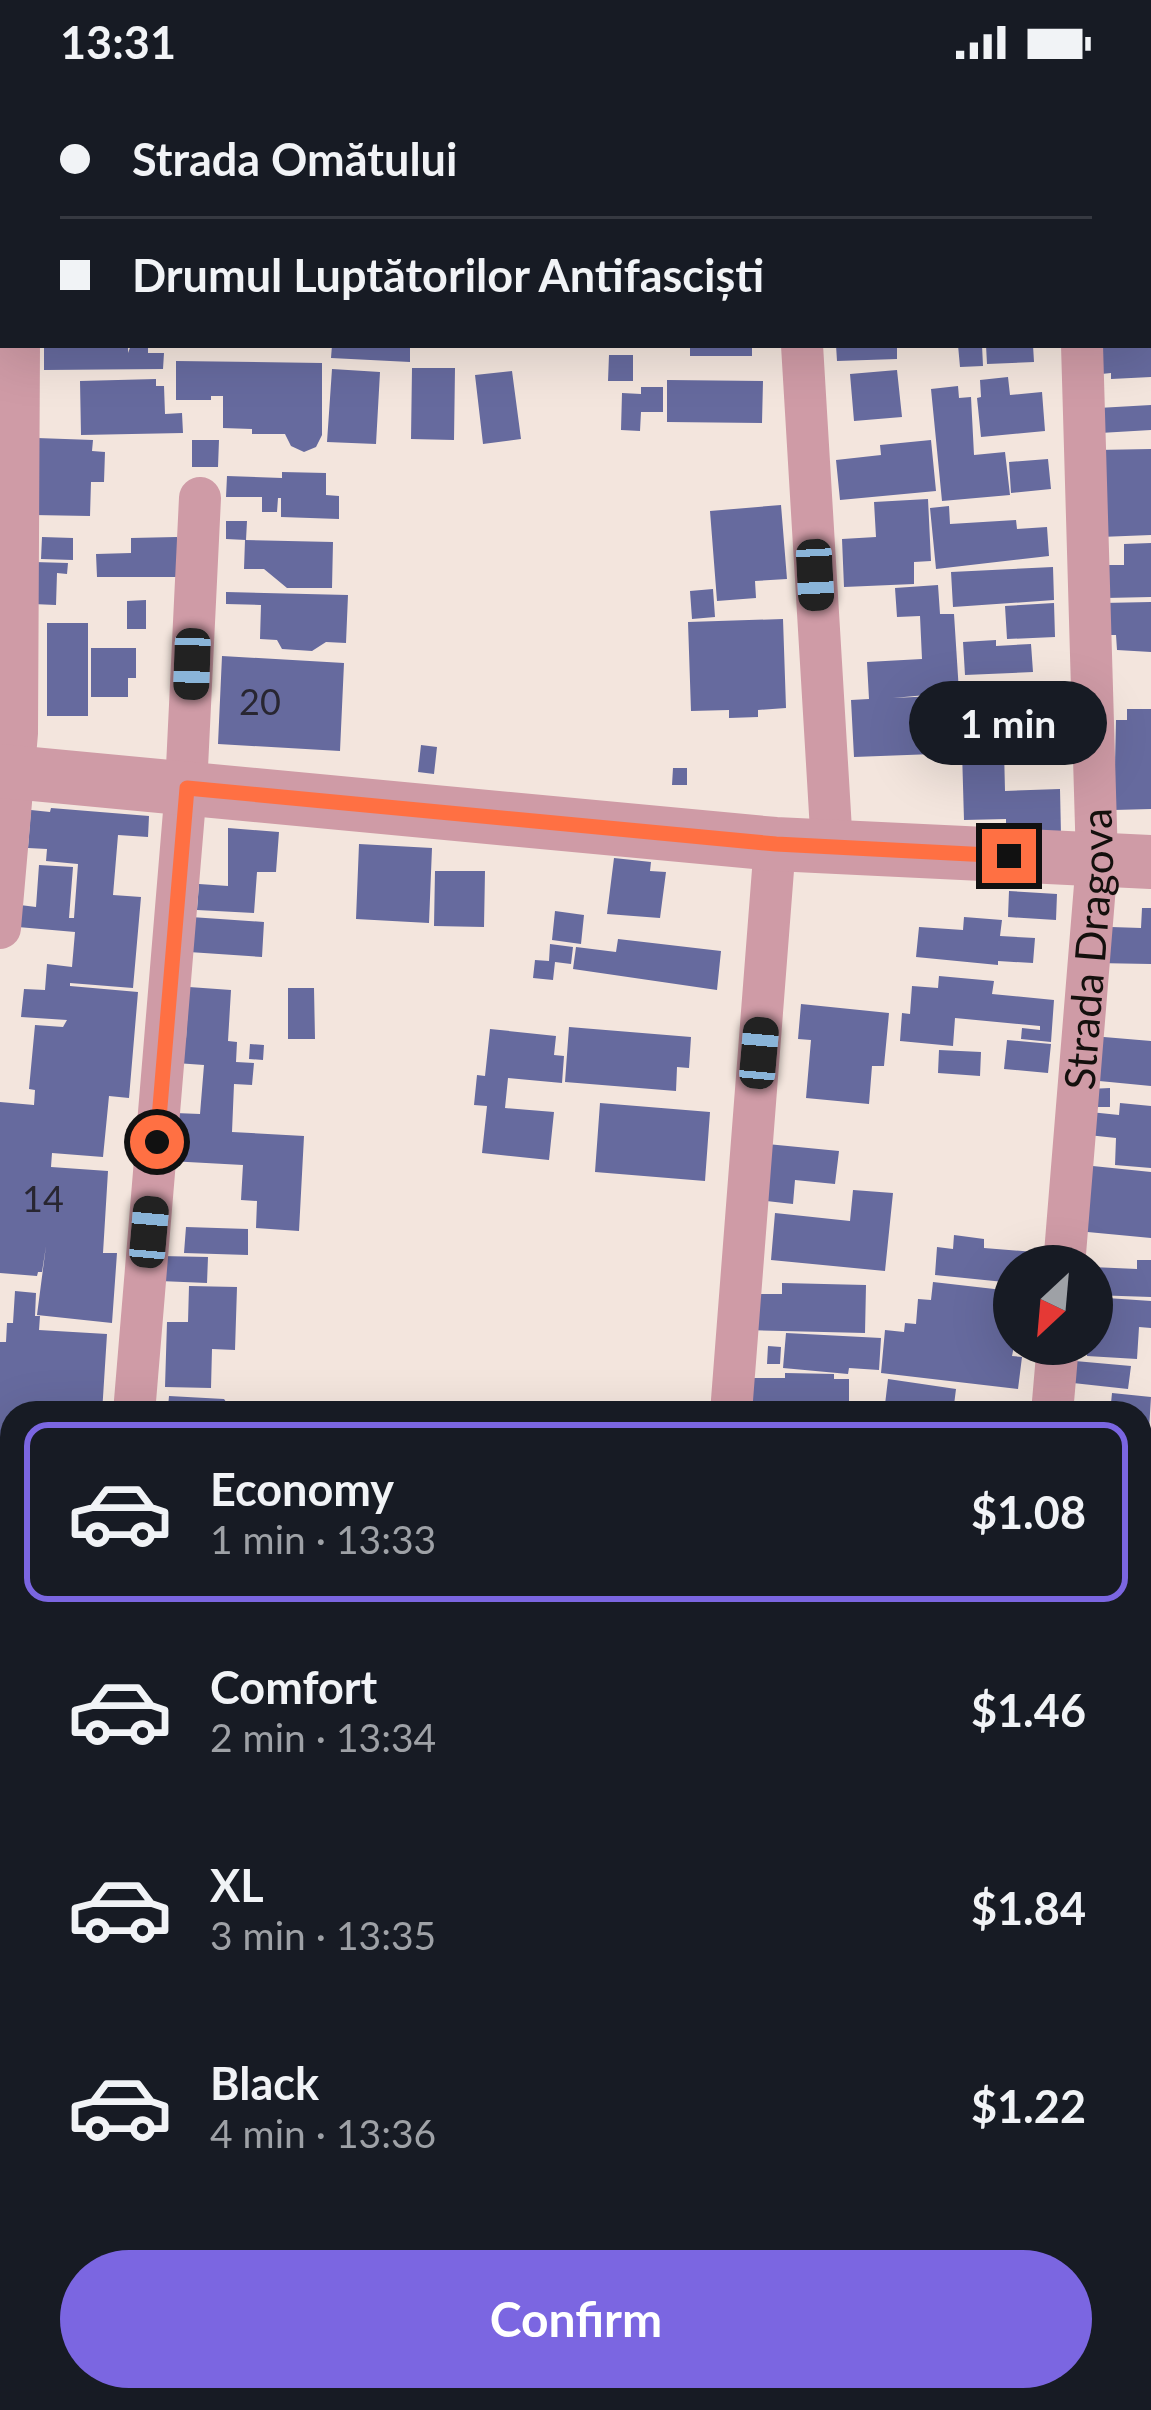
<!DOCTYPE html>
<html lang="en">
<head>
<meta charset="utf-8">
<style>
  :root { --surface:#171b24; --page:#20242c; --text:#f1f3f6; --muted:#9ea1a6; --line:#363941; --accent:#7b66e1 }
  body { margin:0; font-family:Lato,sans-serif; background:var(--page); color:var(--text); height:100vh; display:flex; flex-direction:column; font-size:45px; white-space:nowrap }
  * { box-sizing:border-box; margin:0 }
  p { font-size:39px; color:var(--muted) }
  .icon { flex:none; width:66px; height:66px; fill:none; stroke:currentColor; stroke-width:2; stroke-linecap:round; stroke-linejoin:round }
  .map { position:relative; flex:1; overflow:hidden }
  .sheet { position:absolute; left:0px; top:1317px; width:1152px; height:1011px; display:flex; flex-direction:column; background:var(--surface); border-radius:36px 36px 0 0; box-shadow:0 12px 48px #0002 }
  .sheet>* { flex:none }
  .hud { position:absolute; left:0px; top:0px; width:1152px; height:264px; box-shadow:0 12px 48px #0002; display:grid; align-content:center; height:264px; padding:0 60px; background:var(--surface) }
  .needle { width:78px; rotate:206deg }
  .fabs { position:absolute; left:993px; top:1161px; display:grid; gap:24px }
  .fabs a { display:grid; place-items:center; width:120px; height:120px; border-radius:50%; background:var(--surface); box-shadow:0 12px 48px #0002; font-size:60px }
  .end { position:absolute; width:54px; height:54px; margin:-27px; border:15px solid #ff7043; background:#111; box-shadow:0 0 0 6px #111 }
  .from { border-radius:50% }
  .bubble { position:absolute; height:84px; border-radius:42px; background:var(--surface); box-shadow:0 12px 48px #0002; font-size:39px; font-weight:700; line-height:84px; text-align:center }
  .car { position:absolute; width:36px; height:72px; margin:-36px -18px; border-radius:15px; box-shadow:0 0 9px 3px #0007; background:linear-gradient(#222 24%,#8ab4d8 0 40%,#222 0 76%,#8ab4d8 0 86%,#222 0) }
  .hud b { display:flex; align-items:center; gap:42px; height:114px; font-size:45px }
  .hud b+b { border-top:3px solid var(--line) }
  .hud i { width:30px; height:30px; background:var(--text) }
  ul { padding:21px 0 0; list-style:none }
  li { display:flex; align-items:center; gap:36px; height:180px; margin:0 24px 18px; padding:0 36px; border:6px solid transparent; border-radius:24px }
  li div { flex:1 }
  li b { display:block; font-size:45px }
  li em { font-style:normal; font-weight:700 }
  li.selected { border-color:var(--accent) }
  li>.icon { width:108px; height:108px; stroke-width:1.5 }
  .cta { display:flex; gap:24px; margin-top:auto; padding:24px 60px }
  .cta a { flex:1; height:138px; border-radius:72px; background:var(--accent); color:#fff; font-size:48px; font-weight:700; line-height:138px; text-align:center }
  .status { display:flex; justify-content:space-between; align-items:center; height:84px; padding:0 60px; background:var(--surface); direction:ltr }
  .status svg { height:33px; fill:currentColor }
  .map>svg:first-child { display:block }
</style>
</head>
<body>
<div class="status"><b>13:31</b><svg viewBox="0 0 49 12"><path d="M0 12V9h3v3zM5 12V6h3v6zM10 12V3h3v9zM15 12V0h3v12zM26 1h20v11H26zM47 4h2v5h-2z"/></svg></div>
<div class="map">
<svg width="1151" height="2326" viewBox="0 0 1151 2326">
  <rect width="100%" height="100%" fill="#f3e5dd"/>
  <path fill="#ecd7cb" d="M306,2316H357L487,2326H305Z"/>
  <path fill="#666a9e" d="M44,261H128V269L131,261H148V269H164L163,285L44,286Z
    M332,261H410V278L331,274Z
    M690,261H752V272H690Z
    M836,261H897V275L837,277Z
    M958,261H982L983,282L960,283Z
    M986,261H1033L1034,278L987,280Z
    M1090,261H1151V293L1111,295V289L1092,291Z
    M609,271H633V297H608Z
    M176,277L322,279V351L316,363L304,368L291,362L285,350H252V345L223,344V312H211V316H176Z
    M412,284H455L454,356L411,355Z
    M332,285L380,288L376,360L327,358Z
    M897,286L902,333L854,337L850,290Z
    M512,287L521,355L483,360L475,291Z
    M1008,293L1010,311L1042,308L1045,347L981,353L977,314L981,313L980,296Z
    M156,295V302H164L165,330L182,329L183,349L81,351L80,297Z
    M667,296L763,297L762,339L667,338Z
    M958,302L959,314L971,313L974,371L1005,368L1010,411L942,417L931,305Z
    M641,303H663V328H641L640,347L621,346L622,309L641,310Z
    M1151,321V346L1100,349L1098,324Z
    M37,354L93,356L92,367L105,368L104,398H91L90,432L33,431Z
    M192,356H219L218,383H192Z
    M931,356L936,407L840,416L836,376L881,371L880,361Z
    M1151,365V451L1100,453L1097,366Z
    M1048,375L1051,405L1011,409L1009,378Z
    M282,388L326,389V411L339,412V435L281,433V414H278L277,428H262V413H226L227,392L282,394Z
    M928,415L931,477L914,478V500L844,503L842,455L876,453L874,418Z
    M781,421L787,495L755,497L756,514L717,517L710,427Z
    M949,422L950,440L1016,436L1017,445L1047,443L1049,472L936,485L930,424Z
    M226,437H247L246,456L226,455Z
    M42,453L73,454V476L41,475Z
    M177,453V493H97L96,470L131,469V454Z
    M245,456L333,458L332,504H287L264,485H244Z
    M1151,459V513L1105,514L1104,481H1124V460Z
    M34,478L68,479L67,490L57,489L56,521L33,520Z
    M1053,483L1054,516L953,523L951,488Z
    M938,501L940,530H954L959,608L893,614L957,611L960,669L854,673L851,616L869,615L867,578L922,575L920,532L897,533L895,504Z
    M713,505L715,533L692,535L690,507Z
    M226,508L348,511L346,559L326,558L312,567L282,565L277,556L260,555L261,521L226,520Z
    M146,516V545H127V517Z
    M1151,518V568L1117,566L1116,551H1104L1103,519Z
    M1054,519L1055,553L1007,555L1005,522Z
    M783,535L786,624L758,626V633L729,634V626L691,627L688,538Z
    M47,539H88V632H47Z
    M996,556V562L1031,560L1033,588L965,591L963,558Z
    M91,564H136V594H128V613H91Z
    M222,572L344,579L340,667L218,660Z
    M1127,625H1151V725L1114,726L1116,636H1127Z
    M421,661L437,663L434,690L418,688Z
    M1004,665L1005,707L1060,705L1061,751L1006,753V735L964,736L962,667Z
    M673,684H687V701H672Z
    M51,724L149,732L148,753L118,751L113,811L141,813L133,904L70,899V902L138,908L129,1014L109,1012L103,1073L52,1069L51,1083L108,1087L103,1169H117L112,1239L37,1231L46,1162L42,1188H38L37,1192L0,1189V1018L34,1021L35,1006L29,1005L35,941L63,943L67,936L21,933L24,905L45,906L47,880L72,883L75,848L18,843L20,821L36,823L39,781L73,783L69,834H74L78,780L46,777L47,765L28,764L31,726L50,728Z
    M228,744L279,748L276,788H257L254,829L197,826L199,800L228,802Z
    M359,760L432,764L429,839L356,835Z
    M614,774L651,778L650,787L666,788L660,834L607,830Z
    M435,787H485L484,843L434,842Z
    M1009,807L1057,810L1056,836L1008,833Z
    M1142,824H1151V880L1095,879L1111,843L1141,844Z
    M555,827L584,831L581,860L552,856Z
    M191,833L264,838L262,873L189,868Z
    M964,833L1002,836L1000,852L1035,854L1033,879L998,877V881L916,873L919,843L963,846Z
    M618,855L721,867L717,906L573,885L576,863L616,868Z
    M550,860L573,863L571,880L555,878L553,896L533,894L535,876L549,877Z
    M939,892L994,897L992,910L1054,916L1051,958L1021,955L1022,944L1040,946V942L955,934L953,962L900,957L902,929L910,930L912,902L938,904Z
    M189,903L231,906L228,957L237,958L236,978L254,979L252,1001L234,1000L232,1048L304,1052L299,1147L256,1144L257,1117L241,1116L243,1081L169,1077L175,1029L200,1030L204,981L176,979L177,954L186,955Z
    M288,904H314L315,955H288Z
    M801,920L889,929L884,982H872L869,1020L806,1014L811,956L798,955Z
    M569,943L691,953L689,984L677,983L676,1007L565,998Z
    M490,945L556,952L554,971L564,972L562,999L508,994L505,1024L554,1028L549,1076L482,1069L487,1022L474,1021L477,991L485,992Z
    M1092,952L1151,957V1002L1089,996Z
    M1007,956L1051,960L1048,989L1004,985Z
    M250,960L264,961L263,976L249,975Z
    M939,966L981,968L980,992L938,989Z
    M1110,1004V1023H1090V1005Z
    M600,1019L710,1028L705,1097L595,1088Z
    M1120,1019L1151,1022V1084L1115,1081L1116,1054L1088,1051L1090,1028L1119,1031Z
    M758,1059L839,1067L835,1100L795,1096L793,1120L757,1116Z
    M1083,1081L1151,1088V1154L1077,1147Z
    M853,1106L893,1109L885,1187L771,1176L775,1129L850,1137Z
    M186,1143L248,1145V1171L184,1169Z
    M954,1151L984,1155V1164L1035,1168L1033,1182H1014V1199L935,1191L937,1163L953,1165Z
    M161,1172L208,1173L207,1199L160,1197Z
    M1137,1176H1151V1213L1092,1211V1183L1137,1185Z
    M933,1198L1003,1206V1216L1014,1217L1009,1262H1014L1012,1272L1022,1273L1018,1305L881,1289L885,1246L904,1248L905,1239L916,1240L918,1215L931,1216Z
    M782,1199L866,1201L865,1249L747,1246L749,1210H782Z
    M189,1202L237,1203L235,1266L212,1265L211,1304L165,1303L167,1238H188Z
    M15,1207L36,1209L35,1232H40L39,1246L107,1250L102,1329H12V1465L0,1464V1258H6L7,1239H13Z
    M1092,1213L1151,1217V1244L1139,1243L1137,1275L1087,1272V1260H1092Z
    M786,1249L881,1254L879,1286L849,1284L848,1290L783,1284Z
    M768,1262L781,1263L780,1280H767Z
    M1075,1277L1131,1282L1128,1305L1073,1299Z
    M785,1289L834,1290V1295H849V1325L741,1320V1294H785Z
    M888,1295L956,1305L953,1329H884Z
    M1112,1309L1151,1313L1147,1378L1140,1377V1329H1110Z
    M169,1312L224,1315L234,1329H147V1322L168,1323Z
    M1140,1414L1151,1415L1147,1444L1140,1443Z
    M1140,1466H1151V1499L1140,1498Z
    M0,1513L12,1514L7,1666H0Z
    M0,1684H12V1969H0Z
    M1140,1741L1151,1742V1803L1144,1802L1147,1763H1140Z
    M1144,1843H1151V1915L1140,1914Z
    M1140,1920L1151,1921V1993L1140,1992Z
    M0,1973L9,1974L8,1996L0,1995Z
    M1140,2013H1151V2143L1140,2142Z
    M1140,2148L1151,2149L1148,2233L1140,2232Z"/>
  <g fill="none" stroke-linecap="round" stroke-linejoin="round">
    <path stroke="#cf9ba6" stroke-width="21" d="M83,2326V2316"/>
    <g stroke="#cf9ba6" stroke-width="42">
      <path d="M787,0V3"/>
      <path d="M1069,0L1070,3"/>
      <path d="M21,3V0"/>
      <path d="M802,261L832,763"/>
      <path d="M0,844L17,649L19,261"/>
      <path id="s1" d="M1064,1182L1097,777L1082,261"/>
      <path d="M134,1329L186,704L200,414"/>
      <path d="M731,1329L775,760"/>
      <path d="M1052,1329L1058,1260"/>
    </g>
    <path stroke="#cf9ba6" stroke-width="54" d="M0,687L775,760L1151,778"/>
    <path stroke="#b15670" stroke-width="66" d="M0,2246L12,2247
      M847,2316L968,2326"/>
  </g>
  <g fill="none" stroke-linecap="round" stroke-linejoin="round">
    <path stroke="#ff7043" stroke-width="15" d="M157,1058L187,704L776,760L1009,772"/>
  </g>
  <g text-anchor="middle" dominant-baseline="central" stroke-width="9" stroke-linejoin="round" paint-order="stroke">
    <g font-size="36" fill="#282631">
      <text x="260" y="617">20</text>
      <text x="43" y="1114">14</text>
    </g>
    <g font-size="42" fill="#14100d" stroke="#f3e5dd">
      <text stroke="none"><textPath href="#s1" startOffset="318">Strada Dragova</textPath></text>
    </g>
  </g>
</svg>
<div class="fabs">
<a><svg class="needle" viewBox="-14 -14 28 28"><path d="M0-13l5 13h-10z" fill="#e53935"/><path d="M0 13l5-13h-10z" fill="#9ea1a6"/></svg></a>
</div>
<i class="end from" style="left:157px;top:1058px"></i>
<i class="end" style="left:1009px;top:772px"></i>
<div class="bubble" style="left:909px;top:597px;width:198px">1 min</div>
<i class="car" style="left:815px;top:491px;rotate:177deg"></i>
<i class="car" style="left:192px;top:580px;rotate:182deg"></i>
<i class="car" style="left:759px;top:969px;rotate:5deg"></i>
<i class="car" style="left:149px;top:1148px;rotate:5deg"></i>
<div class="hud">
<b><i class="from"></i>Strada Omătului</b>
<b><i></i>Drumul Luptătorilor Antifasciști</b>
</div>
<section class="sheet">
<ul>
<li class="selected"><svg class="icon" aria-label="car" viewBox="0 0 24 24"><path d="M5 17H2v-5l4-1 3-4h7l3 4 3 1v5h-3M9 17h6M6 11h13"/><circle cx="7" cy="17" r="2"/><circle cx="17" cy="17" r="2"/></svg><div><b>Economy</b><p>1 min · 13:33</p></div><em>$1.08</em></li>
<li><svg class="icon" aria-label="car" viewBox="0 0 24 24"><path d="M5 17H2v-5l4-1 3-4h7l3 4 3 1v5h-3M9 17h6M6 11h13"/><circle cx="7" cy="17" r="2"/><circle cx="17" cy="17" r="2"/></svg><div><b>Comfort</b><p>2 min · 13:34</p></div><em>$1.46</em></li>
<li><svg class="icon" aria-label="car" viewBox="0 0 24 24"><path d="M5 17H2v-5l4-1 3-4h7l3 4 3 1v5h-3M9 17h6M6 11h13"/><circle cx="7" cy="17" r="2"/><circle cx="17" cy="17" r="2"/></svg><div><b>XL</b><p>3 min · 13:35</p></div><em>$1.84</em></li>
<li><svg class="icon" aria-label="car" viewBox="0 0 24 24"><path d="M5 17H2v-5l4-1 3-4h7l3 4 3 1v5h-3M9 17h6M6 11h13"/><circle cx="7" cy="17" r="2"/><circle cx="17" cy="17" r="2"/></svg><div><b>Black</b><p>4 min · 13:36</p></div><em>$1.22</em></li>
</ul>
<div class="cta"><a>Confirm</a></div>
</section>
</div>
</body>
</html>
